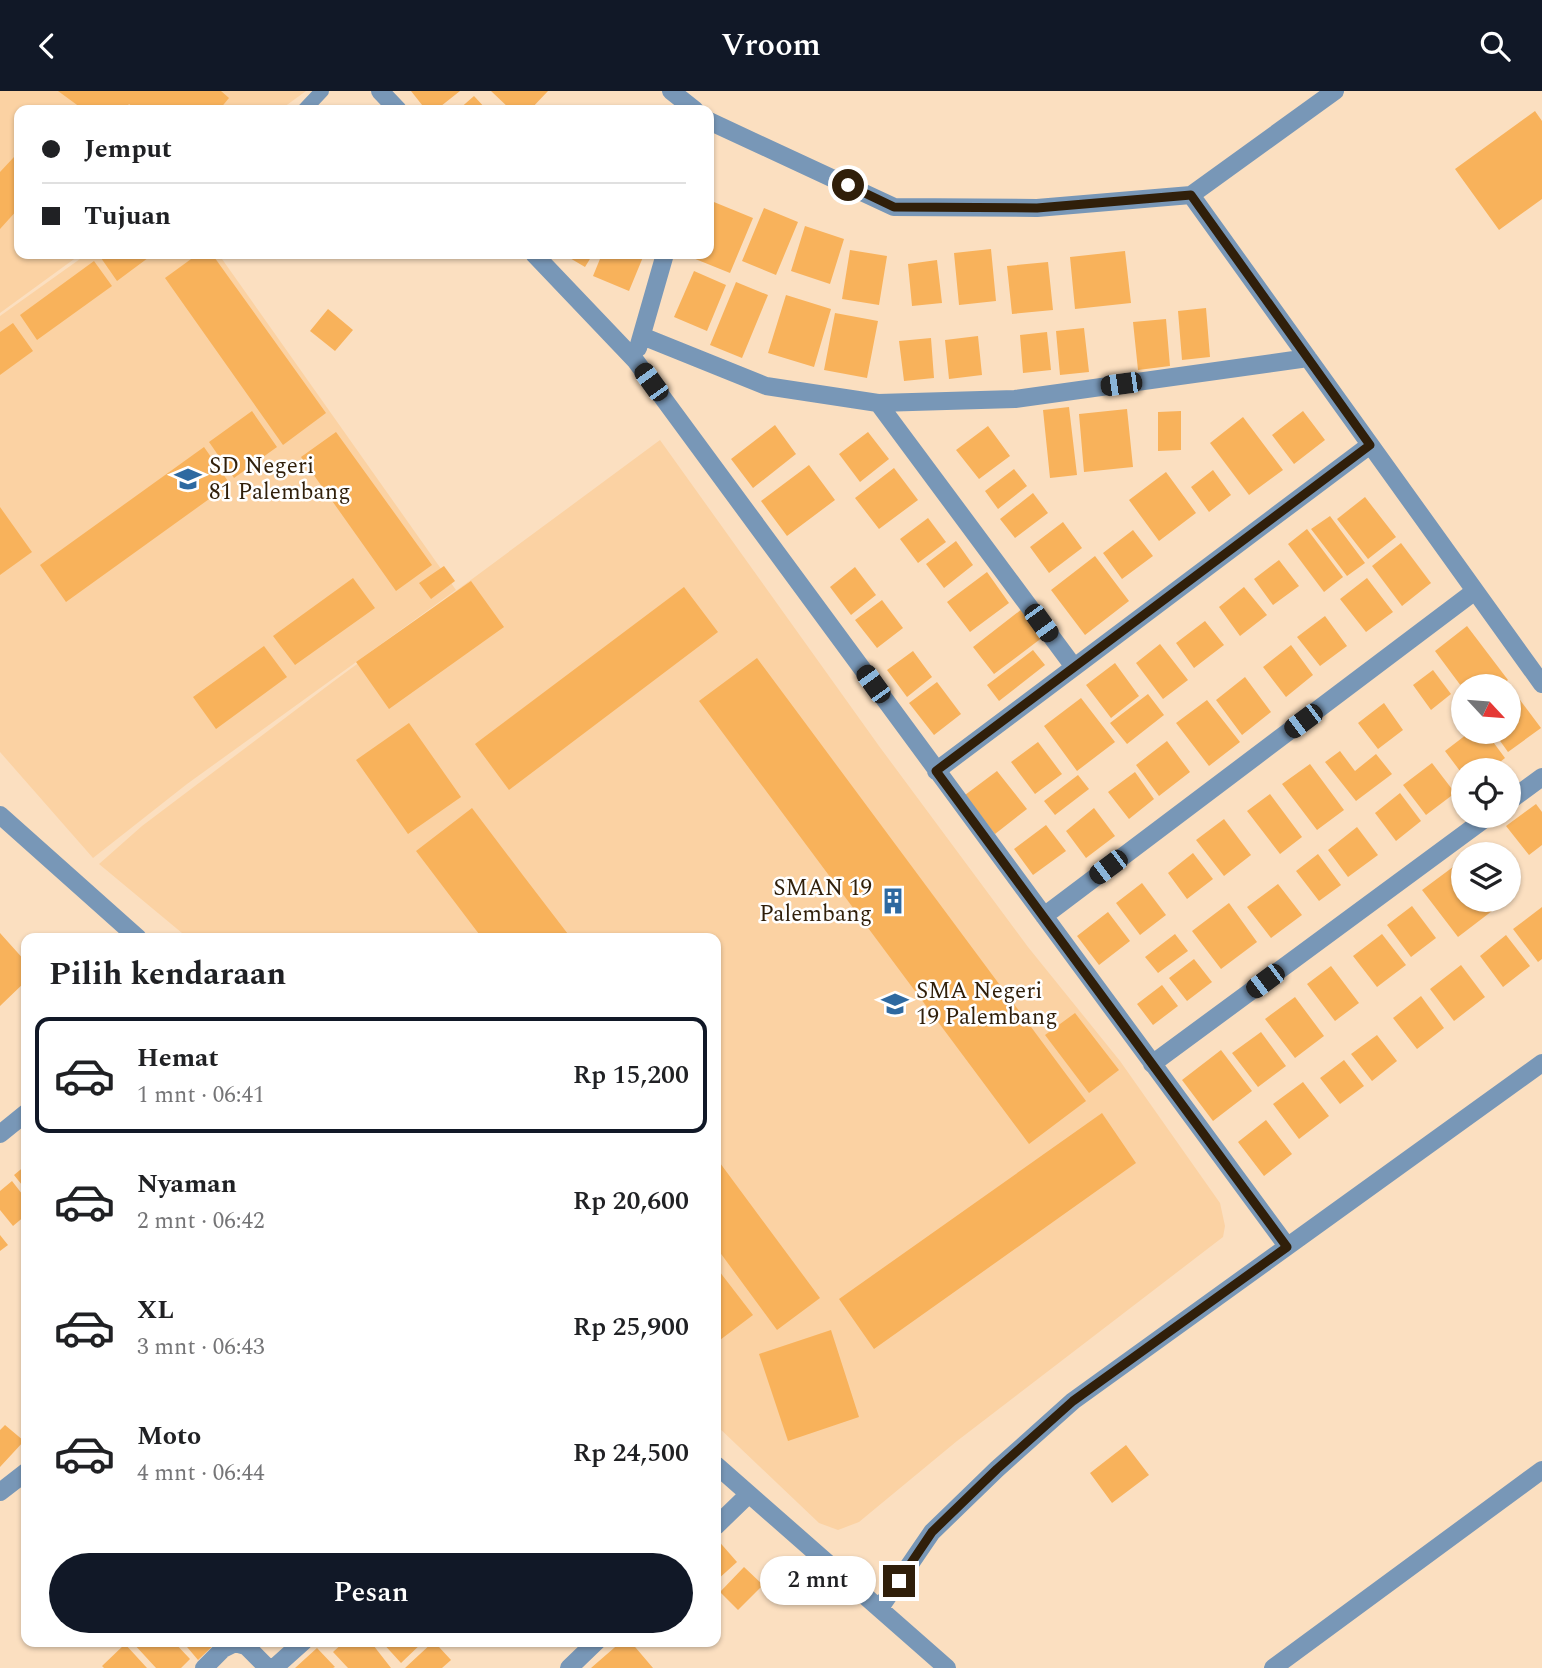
<!DOCTYPE html>
<html lang="id">
<head>
<meta charset="utf-8">
<style>
  :root { --surface:#fff; --page:#f6f6f6; --text:#202124; --muted:#757577; --line:#e0e0e0; --accent:#111827 }
  body { margin:0; font-family:Spectral,serif; background:var(--page); color:var(--text); height:100vh; display:flex; flex-direction:column; font-size:26px; white-space:nowrap }
  * { box-sizing:border-box; margin:0 }
  p { font-size:23px; color:var(--muted) }
  .icon { flex:none; width:38px; height:38px; fill:none; stroke:currentColor; stroke-width:2; stroke-linecap:round; stroke-linejoin:round }
  .map { position:relative; flex:1; overflow:hidden }
  .details { position:absolute; left:21px; top:842px; width:700px; height:714px; display:flex; flex-direction:column; background:var(--surface); border-radius:14px; box-shadow:0 2px 5px #0004 }
  .details>* { flex:none }
  .banner { position:absolute; left:14px; top:14px; width:700px; height:154px; border-radius:14px; box-shadow:0 2px 5px #0004; display:grid; align-content:center; height:154px; padding:0 28px; background:var(--surface) }
  .needle { width:46px; rotate:116deg }
  .buttons { position:absolute; left:1451px; top:583px; display:grid; gap:14px }
  .buttons a { display:grid; place-items:center; width:70px; height:70px; border-radius:50%; background:var(--surface); box-shadow:0 2px 5px #0004; font-size:35px }
  .end { position:absolute; width:32px; height:32px; margin:-16px; border:9px solid #301f0a; background:#fff; box-shadow:0 0 0 4px #fff }
  .from { border-radius:50% }
  .bubble { position:absolute; height:49px; border-radius:24px; background:var(--surface); box-shadow:0 2px 5px #0004; font-size:23px; font-weight:600; line-height:49px; text-align:center }
  .car { position:absolute; width:21px; height:42px; margin:-21px -10px; border-radius:9px; box-shadow:0 0 5px 2px #0007; background:linear-gradient(#222 24%,#8ab4d8 0 40%,#222 0 76%,#8ab4d8 0 86%,#222 0) }
  .banner b { display:flex; align-items:center; gap:24px; height:66px; font-size:26px }
  .banner b+b { border-top:2px solid var(--line) }
  .banner i { width:18px; height:18px; background:var(--text) }
  ul { padding:0; list-style:none }
  li { display:flex; align-items:center; gap:21px; height:116px; margin:0 14px 10px; padding:0 14px; border:4px solid transparent; border-radius:14px }
  li div { flex:1 }
  li b { display:block; font-size:26px }
  li em { font-style:normal; font-weight:600 }
  li.selected { border-color:var(--accent) }
  li>.icon { width:63px; height:63px; stroke-width:1.5 }
  h2 { padding:0 28px; font-size:32px; line-height:84px }
  .cta { display:flex; gap:14px; margin-top:auto; padding:14px 28px }
  .cta a { flex:1; height:80px; border-radius:42px; background:var(--accent); color:#fff; font-size:28px; font-weight:600; line-height:80px; text-align:center }
  header { display:flex; justify-content:space-between; align-items:center; height:91px; padding:0 28px; background:var(--accent); color:#fff; font-size:32px; font-weight:600 }
  .map>svg:first-child { display:block }
</style>
</head>
<body>
<header><svg class="icon" aria-label="back" viewBox="0 0 24 24"><path d="M15 5l-7 7 7 7"/></svg>Vroom<svg class="icon" aria-label="search" viewBox="0 0 24 24"><circle cx="10" cy="10" r="6"/><path d="M15 15l6 6"/></svg></header>
<div class="map">
<svg width="1542" height="1577" viewBox="0 0 1542 1577">
  <rect width="100%" height="100%" fill="#fbdfc0"/>
  <path fill="#fbd2a3" d="M0,0H306L280,19H19V163H81L0,222Z
    M87,163H226L222,168L456,499L187,693L93,767L0,661V225Z
    M660,349L879,655L1028,856L1120,970L1220,1112L1225,1135L1223,1146L957,1350L859,1431L838,1439L819,1432L716,1334V847H188L99,773L142,735L334,590Z"/>
  <path fill="#f8b25b" d="M58,0H221L229,7L219,19H137L129,13L124,19H84Z
    M411,0H460L436,19H426Z
    M491,0H548L530,19H511Z
    M474,5L487,19H458Z
    M1535,20L1542,30V108L1499,139L1455,78Z
    M14,66L19,72V117L0,138V81Z
    M709,109L753,127L730,182L683,163H709Z
    M764,117L798,131L776,184L742,170Z
    M805,135L844,148L830,193L791,180Z
    M991,158L996,210L959,214L954,162Z
    M850,159L887,165L879,214L842,208Z
    M1125,160L1131,212L1075,218L1070,166Z
    M107,163H151L152,164L117,190L101,167Z
    M198,163H212L326,322L283,354L165,187Z
    M563,163H593L585,176Z
    M602,163H635L643,166L629,200L593,185Z
    M937,169L942,212L912,215L908,173Z
    M94,170L112,195L37,249L20,224Z
    M1048,171L1053,219L1012,223L1007,175Z
    M694,180L726,194L707,240L674,226Z
    M736,191L768,204L742,267L710,254Z
    M786,204L831,218L814,276L768,262Z
    M1206,217L1210,266L1182,269L1178,220Z
    M328,218L353,239L335,260L310,240Z
    M835,222L878,230L867,287L824,279Z
    M1166,228L1170,275L1138,279L1133,231Z
    M13,232L33,260L0,284V241Z
    M1084,237L1089,281L1060,284L1056,240Z
    M1047,241L1051,279L1023,282L1020,244Z
    M978,245L982,284L949,288L945,249Z
    M931,247L934,287L904,290L899,250Z
    M1069,316L1077,384L1050,387L1043,319Z
    M1127,318L1133,376L1084,381L1079,323Z
    M252,320L277,356L234,387L209,351Z
    M1181,320V359L1158,360V321Z
    M1303,320L1325,349L1294,373L1272,344Z
    M1243,326L1283,379L1249,404L1210,352Z
    M775,334L796,363L753,397L731,368Z
    M988,335L1010,365L979,388L956,359Z
    M336,341L432,474L396,500L301,366Z
    M868,341L889,368L860,391L839,363Z
    M204,356L230,393L66,511L40,474Z
    M809,374L835,409L787,445L761,410Z
    M894,377L918,409L879,438L855,407Z
    M1014,378L1027,395L998,418L985,400Z
    M1213,379L1231,404L1209,421L1191,396Z
    M1166,381L1196,422L1159,450L1129,409Z
    M1033,402L1048,422L1015,447L1000,428Z
    M1365,406L1396,446L1368,468L1337,428Z
    M0,416L32,461L0,484Z
    M1330,425L1365,472L1347,485L1311,438Z
    M928,427L946,451L918,472L900,448Z
    M1063,431L1082,457L1049,482L1030,456Z
    M1307,438L1343,486L1324,501L1288,453Z
    M1133,439L1153,465L1122,488L1103,462Z
    M956,450L973,474L944,497L926,473Z
    M1401,452L1431,492L1402,515L1372,475Z
    M1095,465L1129,510L1085,544L1051,499Z
    M1279,469L1299,495L1273,514L1254,488Z
    M444,475L455,490L431,508L419,492Z
    M855,476L876,504L851,524L830,496Z
    M987,481L1009,512L970,541L947,511Z
    M353,487L375,517L295,574L273,545Z
    M1367,487L1393,521L1366,541L1340,508Z
    M471,490L504,536L389,618L356,571Z
    M684,496L718,541L509,699L475,653Z
    M1244,496L1267,524L1240,545L1219,516Z
    M882,509L903,537L877,557L855,529Z
    M1022,518L1043,546L994,583L973,556Z
    M1325,525L1347,555L1320,575L1297,546Z
    M1205,530L1224,554L1194,577L1176,552Z
    M1467,535L1508,589L1500,595H1461L1435,560Z
    M1160,553L1188,589L1163,608L1136,572Z
    M1291,554L1313,584L1286,606L1263,576Z
    M264,555L287,586L216,638L193,606Z
    M1033,559L1045,574L999,610L987,594Z
    M913,560L932,586L907,606L887,579Z
    M757,567L1086,1010L1029,1053L699,610Z
    M1115,572L1139,605L1111,627L1086,594Z
    M1433,579L1451,603L1431,619L1413,594Z
    M1245,586L1271,621L1242,644L1216,609Z
    M937,591L961,623L934,644L909,612Z
    M1148,603L1164,624L1127,653L1110,632Z
    M1081,607L1115,651L1077,680L1044,635Z
    M1207,609L1240,651L1209,675L1176,632Z
    M1520,609L1541,637L1508,661L1493,640H1508V617Z
    M1384,612L1403,639L1378,658L1358,632Z
    M409,632L461,706L408,743L356,669Z
    M1471,640H1485L1505,667L1490,679H1463V684L1445,660Z
    M1167,650L1190,681L1159,705L1136,674Z
    M1038,651L1062,683L1035,703L1011,671Z
    M1340,660L1355,680L1376,663L1392,683L1356,710L1325,671Z
    M1432,672L1455,702L1426,724L1403,694Z
    M1310,673L1344,719L1317,739L1282,693Z
    M997,680L1027,718L995,743L965,704Z
    M1135,681L1154,708L1129,728L1108,701Z
    M1078,684L1089,698L1055,724L1044,710Z
    M1400,702L1421,730L1396,750L1375,722Z
    M1270,703L1302,746L1280,763L1247,720Z
    M1536,713L1542,721V754L1529,764L1506,735Z
    M472,717L525,787L571,847H482L416,760Z
    M1094,717L1115,745L1086,767L1066,740Z
    M1224,728L1251,764L1224,785L1196,749Z
    M1046,734L1066,760L1033,784L1014,758Z
    M1357,736L1378,764L1348,786L1328,759Z
    M1193,762L1213,788L1187,808L1168,782Z
    M1318,763L1341,794L1319,810L1296,780Z
    M1457,773L1463,781V808H1484L1492,820L1458,846L1422,799Z
    M1508,777L1520,792L1508,800Z
    M1142,792L1166,824L1140,844L1116,812Z
    M1278,793L1302,824L1271,847L1247,816Z
    M1229,812L1257,851L1221,878L1192,840Z
    M1412,815L1436,847L1411,866L1387,834Z
    M1542,816V868L1538,871L1513,838Z
    M1108,821L1130,850L1099,874L1077,845Z
    M0,842L26,871V890L0,915Z
    M1175,843L1188,860L1158,882L1145,866Z
    M1382,843L1406,874L1377,896L1353,865Z
    M1506,844L1530,875L1503,896L1480,865Z
    M1194,868L1212,891L1187,910L1169,887Z
    M1461,874L1485,906L1454,930L1430,898Z
    M1331,875L1359,912L1335,930L1307,893Z
    M1162,894L1178,915L1153,934L1137,913Z
    M1421,905L1444,937L1417,958L1393,927Z
    M1295,906L1324,945L1295,967L1265,928Z
    M1075,922L1119,979L1089,1002L1045,944Z
    M1261,941L1286,975L1258,996L1232,962Z
    M1377,944L1397,970L1372,990L1351,963Z
    M1221,959L1252,1000L1213,1030L1182,989Z
    M1344,969L1364,995L1340,1013L1320,987Z
    M1303,991L1329,1025L1299,1048L1273,1013Z
    M1102,1022L1136,1072L874,1258L839,1208Z
    M1266,1029L1292,1063L1264,1085L1238,1051Z
    M720,1072L820,1207L777,1239L716,1156V1075Z
    M26,1074V1099L14,1084Z
    M12,1090L26,1108V1124L13,1135L0,1119V1100Z
    M0,1144L8,1154L0,1160Z
    M716,1176L753,1224L716,1252Z
    M831,1239L859,1326L788,1350L759,1263Z
    M5,1334L24,1350L0,1376V1339Z
    M1126,1354L1149,1384L1112,1412L1090,1382Z
    M716,1447L737,1471L716,1490Z
    M744,1476L763,1494L738,1519L720,1501Z
    M135,1550H173L190,1568L181,1577H156L133,1552Z
    M182,1550H218L198,1569Z
    M345,1550H370L391,1577H348L333,1561Z
    M381,1550H424L401,1572Z
    M434,1550H445L439,1556L451,1569L442,1577H405Z
    M622,1550H630L653,1577H591Z
    M125,1553L147,1577H104L102,1575Z
    M317,1557L335,1576L333,1577H295Z"/>
  <g fill="none" stroke-linecap="round" stroke-linejoin="round">
    <path stroke="#7897b7" stroke-width="14" d="M304,19L322,0"/>
    <path stroke="#7897b7" stroke-width="18" d="M380,0L398,19
      M671,0L695,19
      M709,30L894,116L1037,117L1191,104L1335,0
      M1191,104L1542,593
      M534,163L635,269L1287,1155
      M642,245L766,295L878,312L1015,308L1308,267
      M638,257L665,163
      M878,312L1074,576
      M936,680L1370,354
      M1508,711L1542,686
      M0,724L138,847
      M1044,825L1475,500
      M1152,973L1490,724
      M0,1043L26,1022
      M716,1374L947,1577
      M0,1401L26,1381
      M716,1435L749,1403
      M880,1517L932,1441L997,1378L1073,1310L1542,972
      M204,1577L223,1558L235,1552L246,1555L268,1577
      M274,1577L304,1550
      M569,1577L597,1550
      M1273,1577L1542,1379"/>
  </g>
  <g fill="none" stroke-linecap="round" stroke-linejoin="round">
    <path stroke="#301f0a" stroke-width="9" d="M848,94L894,116L1037,117L1191,104L1370,354L936,680L1287,1156L1073,1310L997,1378L932,1441L899,1490"/>
  </g>
  <defs>
    <g id="school-bare" transform="scale(2.1)"><path d="M0-5L7-2L0 1L-7-2ZM-4 1L0 2.5L4 1V4Q0 6-4 4Z" fill="#2e69a0" stroke="#fff" stroke-width="2.5" paint-order="stroke"/></g>
    <g id="building-bare" transform="scale(2.1)"><path d="M-4-6H4V6H1V3H-1V6H-4ZM-2.5-4.3h1.7v1.8h-1.7ZM.8-4.3h1.7v1.8H.8ZM-2.5-1h1.7V.8h-1.7ZM.8-1h1.7V.8H.8Z" fill="#2e69a0" stroke="#fff" stroke-width="2.5" paint-order="stroke"/></g>
  </defs>
  <g fill-rule="evenodd">
    <use href="#school-bare" x="188" y="388"/>
    <use href="#building-bare" x="893" y="810"/>
    <use href="#school-bare" x="895" y="913"/>
  </g>
  <g text-anchor="middle" dominant-baseline="central" stroke-width="5" stroke-linejoin="round" paint-order="stroke">
    <g font-size="23" fill="#301f0a" stroke="#fff" text-anchor="start">
      <text x="209" y="375">SD Negeri<tspan x="209" dy="26">81 Palembang</tspan></text>
      <text x="872" y="797" text-anchor="end">SMAN 19<tspan x="872" dy="26">Palembang</tspan></text>
      <text x="916" y="900">SMA Negeri<tspan x="916" dy="26">19 Palembang</tspan></text>
    </g>
  </g>
</svg>
<div class="buttons">
<a><svg class="needle" viewBox="-14 -14 28 28"><path d="M0-13l5 13h-10z" fill="#e53935"/><path d="M0 13l5-13h-10z" fill="#757577"/></svg></a>
<a><svg class="icon" aria-label="locate" viewBox="0 0 24 24"><circle cx="12" cy="12" r="6"/><path d="M12 2v4M12 18v4M2 12h4M18 12h4"/></svg></a>
<a><svg class="icon" aria-label="layers" viewBox="0 0 24 24"><path d="M12 4l9 5-9 5-9-5zM3 14l9 5 9-5"/></svg></a>
</div>
<i class="end from" style="left:848px;top:94px"></i>
<i class="end" style="left:899px;top:1490px"></i>
<div class="bubble" style="left:760px;top:1465px;width:116px">2 mnt</div>
<i class="car" style="left:651px;top:291px;rotate:324deg"></i>
<i class="car" style="left:1121px;top:293px;rotate:262deg"></i>
<i class="car" style="left:1041px;top:532px;rotate:144deg"></i>
<i class="car" style="left:873px;top:593px;rotate:324deg"></i>
<i class="car" style="left:1303px;top:630px;rotate:233deg"></i>
<i class="car" style="left:1108px;top:776px;rotate:233deg"></i>
<i class="car" style="left:1265px;top:890px;rotate:233deg"></i>
<div class="banner">
<b><i class="from"></i>Jemput</b>
<b><i></i>Tujuan</b>
</div>
<section class="details">
<h2>Pilih kendaraan</h2>
<ul>
<li class="selected"><svg class="icon" aria-label="car" viewBox="0 0 24 24"><path d="M5 17H2v-5l4-1 3-4h7l3 4 3 1v5h-3M9 17h6M6 11h13"/><circle cx="7" cy="17" r="2"/><circle cx="17" cy="17" r="2"/></svg><div><b>Hemat</b><p>1 mnt · 06:41</p></div><em>Rp 15,200</em></li>
<li><svg class="icon" aria-label="car" viewBox="0 0 24 24"><path d="M5 17H2v-5l4-1 3-4h7l3 4 3 1v5h-3M9 17h6M6 11h13"/><circle cx="7" cy="17" r="2"/><circle cx="17" cy="17" r="2"/></svg><div><b>Nyaman</b><p>2 mnt · 06:42</p></div><em>Rp 20,600</em></li>
<li><svg class="icon" aria-label="car" viewBox="0 0 24 24"><path d="M5 17H2v-5l4-1 3-4h7l3 4 3 1v5h-3M9 17h6M6 11h13"/><circle cx="7" cy="17" r="2"/><circle cx="17" cy="17" r="2"/></svg><div><b>XL</b><p>3 mnt · 06:43</p></div><em>Rp 25,900</em></li>
<li><svg class="icon" aria-label="car" viewBox="0 0 24 24"><path d="M5 17H2v-5l4-1 3-4h7l3 4 3 1v5h-3M9 17h6M6 11h13"/><circle cx="7" cy="17" r="2"/><circle cx="17" cy="17" r="2"/></svg><div><b>Moto</b><p>4 mnt · 06:44</p></div><em>Rp 24,500</em></li>
</ul>
<div class="cta"><a>Pesan</a></div>
</section>
</div>
</body>
</html>
